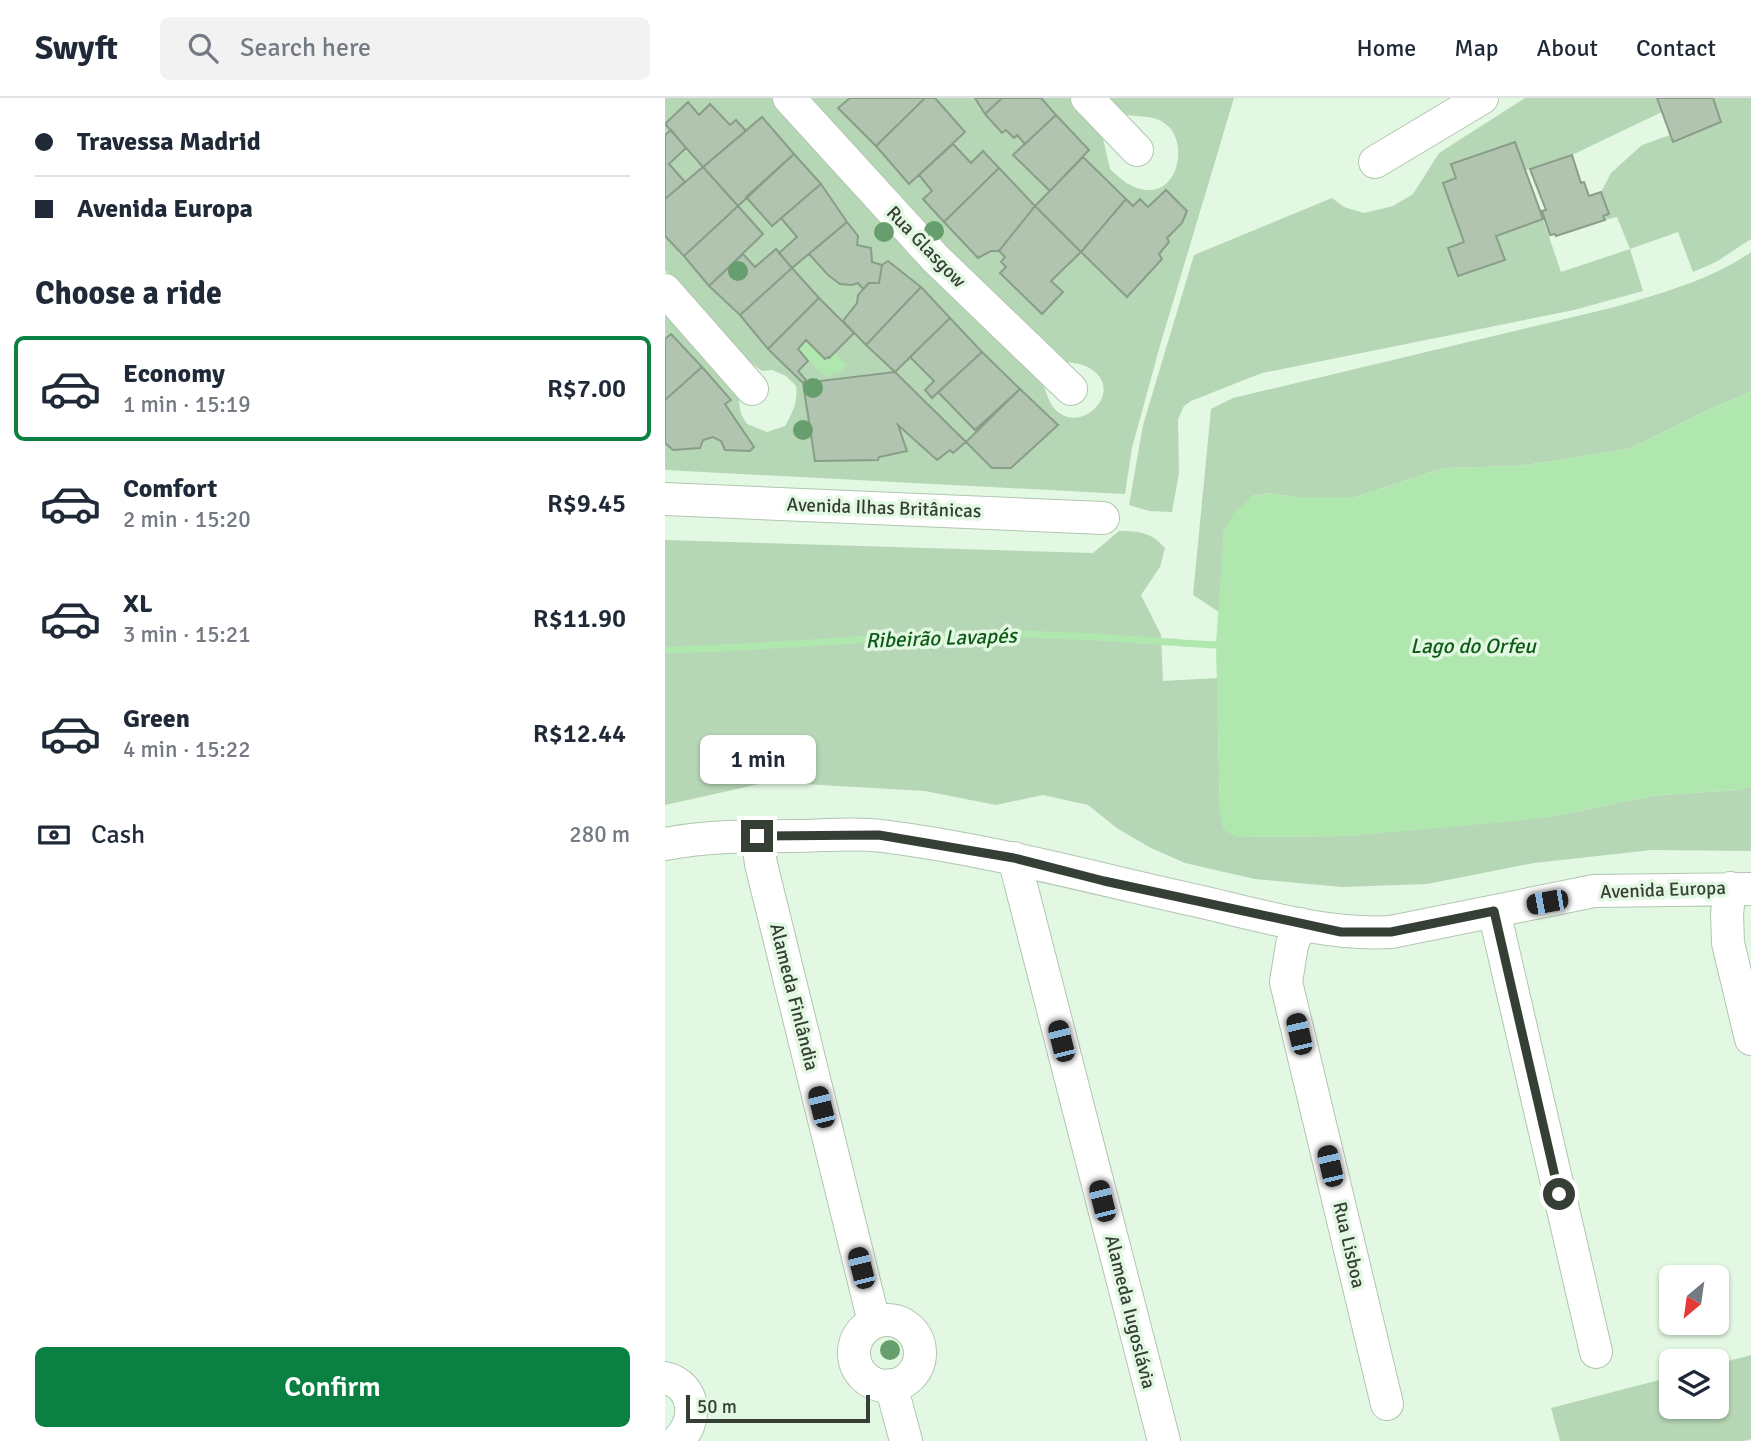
<!DOCTYPE html>
<html lang="en">
<head>
<meta charset="utf-8">
<style>
  :root { --surface:#fff; --page:#f2f2f3; --text:#1f2937; --muted:#747a83; --line:#e0e1e3; --accent:#0b8043 }
  body { margin:0; font-family:Signika,sans-serif; background:var(--page); color:var(--text); height:100vh; display:flex; flex-direction:column; font-size:26px; white-space:nowrap }
  * { box-sizing:border-box; margin:0 }
  p { font-size:23px; color:var(--muted) }
  .icon { flex:none; width:38px; height:38px; fill:none; stroke:currentColor; stroke-width:2; stroke-linecap:round; stroke-linejoin:round }
  .map { position:relative; flex:1; overflow:hidden }
  .panel { display:flex; flex-direction:column; background:var(--surface); width:665px }
  .panel>* { flex:none }
  .top-card { display:grid; align-content:center; height:154px; padding:0 35px; background:var(--surface) }
  .needle { width:46px; rotate:209deg }
  .controls { position:absolute; left:994px; top:1167px; display:grid; gap:14px }
  .controls a { display:grid; place-items:center; width:70px; height:70px; border-radius:10px; background:var(--surface); box-shadow:0 2px 5px #0004; font-size:35px }
  .scale { position:absolute; left:21px; bottom:18px; width:184px; box-sizing:border-box; padding-left:7px; border:4px solid #363f36; border-top:0; font-size:19px; line-height:24px; white-space:nowrap; color:#363f36; -webkit-text-stroke:5px #e3f8e2; paint-order:stroke }
  .end { position:absolute; width:32px; height:32px; margin:-16px; border:9px solid #363f36; background:#fff; box-shadow:0 0 0 4px #fff }
  .from { border-radius:50% }
  .bubble { position:absolute; height:49px; border-radius:10px; background:var(--surface); box-shadow:0 2px 5px #0004; font-size:23px; font-weight:600; line-height:49px; text-align:center }
  .car { position:absolute; width:21px; height:42px; margin:-21px -10px; border-radius:9px; box-shadow:0 0 5px 2px #0007; background:linear-gradient(#222 24%,#8ab4d8 0 40%,#222 0 76%,#8ab4d8 0 86%,#222 0) }
  .top-card b { display:flex; align-items:center; gap:24px; height:66px; font-size:26px }
  .top-card b+b { border-top:2px solid var(--line) }
  .top-card i { width:18px; height:18px; background:var(--text) }
  ul { padding:0; list-style:none }
  li { display:flex; align-items:center; gap:21px; height:105px; margin:0 14px 10px; padding:0 21px; border:4px solid transparent; border-radius:10px }
  li div { flex:1 }
  li b { display:block; font-size:26px }
  li em { font-style:normal; font-weight:600 }
  li.current { border-color:var(--accent) }
  li>.icon { width:63px; height:63px; stroke-width:1.5 }
  h2 { padding:0 35px; font-size:32px; line-height:84px }
  .pay { display:flex; align-items:center; gap:18px; height:77px; padding:0 35px; font-size:26px }
  .pay p { margin-inline-start:auto }
  .button { display:flex; gap:14px; margin-top:auto; padding:14px 35px }
  .button a { flex:1; height:80px; border-radius:10px; background:var(--accent); color:#fff; font-size:28px; font-weight:600; line-height:80px; text-align:center }
  header { display:flex; align-items:center; gap:42px; box-sizing:border-box; height:98px; padding:0 35px; background:var(--surface); border-bottom:2px solid var(--line) }
  header strong { font-size:33px }
  nav { display:flex; gap:38px; margin-inline-start:auto; font-size:24px }
  .search { width:490px; height:63px; background:var(--page); display:flex; align-items:center; gap:18px; box-sizing:border-box; padding:0 24px; border-radius:10px; color:var(--muted); font-size:26px }
  main { display:flex; flex:1; min-height:0 }
  .map>svg:first-child { display:block }
</style>
</head>
<body>
<header>
<strong>Swyft</strong>
<div class="search"><svg class="icon" aria-label="search" viewBox="0 0 24 24"><circle cx="10" cy="10" r="6"/><path d="M15 15l6 6"/></svg>Search here</div>
<nav><a>Home</a><a>Map</a><a>About</a><a>Contact</a></nav>
</header>
<main>
<section class="panel">
<div class="top-card">
<b><i class="from"></i>Travessa Madrid</b>
<b><i></i>Avenida Europa</b>
</div>
<h2>Choose a ride</h2>
<ul>
<li class="current"><svg class="icon" aria-label="car" viewBox="0 0 24 24"><path d="M5 17H2v-5l4-1 3-4h7l3 4 3 1v5h-3M9 17h6M6 11h13"/><circle cx="7" cy="17" r="2"/><circle cx="17" cy="17" r="2"/></svg><div><b>Economy</b><p>1 min · 15:19</p></div><em>R$7.00</em></li>
<li><svg class="icon" aria-label="car" viewBox="0 0 24 24"><path d="M5 17H2v-5l4-1 3-4h7l3 4 3 1v5h-3M9 17h6M6 11h13"/><circle cx="7" cy="17" r="2"/><circle cx="17" cy="17" r="2"/></svg><div><b>Comfort</b><p>2 min · 15:20</p></div><em>R$9.45</em></li>
<li><svg class="icon" aria-label="car" viewBox="0 0 24 24"><path d="M5 17H2v-5l4-1 3-4h7l3 4 3 1v5h-3M9 17h6M6 11h13"/><circle cx="7" cy="17" r="2"/><circle cx="17" cy="17" r="2"/></svg><div><b>XL</b><p>3 min · 15:21</p></div><em>R$11.90</em></li>
<li><svg class="icon" aria-label="car" viewBox="0 0 24 24"><path d="M5 17H2v-5l4-1 3-4h7l3 4 3 1v5h-3M9 17h6M6 11h13"/><circle cx="7" cy="17" r="2"/><circle cx="17" cy="17" r="2"/></svg><div><b>Green</b><p>4 min · 15:22</p></div><em>R$12.44</em></li>
</ul>
<div class="pay"><svg class="icon" aria-label="cash" viewBox="0 0 24 24"><path d="M3 7h18v10H3z"/><circle cx="12" cy="12" r="2"/></svg>Cash<p>280 m</p></div>
<div class="button"><a>Confirm</a></div>
</section>
<div class="map">
<svg width="1086" height="1343" viewBox="0 0 1086 1343">
  <rect width="100%" height="100%" fill="#e3f8e2"/>
  <path fill="#b6d7b5" d="M0,0H107L376,281C380,290 383,303 389,310C415,340 461,293 426,271C416,264 400,265 389,261L136,0H407L437,36L445,71C455,81 467,91 482,92C513,94 522,48 504,29C491,16 478,20 463,17C452,15 443,6 435,0H569L494,251L467,350L460,396L0,372V206L72,291L76,316L82,326L102,334L120,328C128,314 133,304 131,288L121,278L107,272L97,273L73,256L0,172Z
    M860,0H992L997,14L907,57L865,71L860,72L850,44L786,66L791,80L778,85L799,144L784,150L793,178L839,162L831,138L878,121L896,174L965,151L952,119L940,122L938,118L943,116L936,94L946,75L977,47L1005,37L1008,43L1056,24L1048,0H1086V141L1051,164L1028,174L1013,134L965,151L978,193L909,212L597,275L526,303L519,308L513,321L514,375L507,414L484,413L464,407L478,327L529,157L667,100L679,109L699,115L728,108L748,96L774,55Z
    M1086,154V294L1043,312L964,351L854,368L779,370L691,399H630L604,395L587,398L559,431L554,514L528,497L546,311L568,300L950,209C996,195 1047,182 1086,154Z
    M454,433C474,433 486,434 500,450L495,469L476,497L496,537L498,583L552,580L555,716L571,739L681,738L890,718L986,698L1073,692L1086,688V753L987,752L869,765L762,786L677,789L590,781L520,765L486,750L453,731L423,707L378,697L331,707L260,693L104,684L0,707V442L428,455Z
    M1086,1257V1341L1079,1343H895L886,1310L1006,1279V1309H1052V1266Z"/>
  <path fill="#afe7af" d="M141,242L160,261L165,260L169,254L182,267L173,276L170,273L162,280L133,251Z
    M1086,294V688L1073,692L986,698L890,718L842,724L681,738L571,739L558,731L555,716L551,547L559,431L569,415L587,398L604,395L630,399H691L779,370L854,368L964,351L1043,312Z"/>
  <g fill="none" stroke-linecap="round" stroke-linejoin="round">
    <path stroke="#afe7af" stroke-width="7" d="M0,552C113,550 226,536 339,536C410,536 481,543 551,547"/>
  </g>
  <path fill="#b0c4af" stroke="#899d89" stroke-width="2" d="M185,0H260L211,48L173,10Z
    M260,0H270L300,34L244,86L211,48Z
    M310,0H337L320,16Z
    M337,0H376L391,17L360,46L352,37L349,40L341,32L337,35L320,16Z
    M992,0H1048L1056,24L1008,44Z
    M23,4L34,17L45,6L65,27L71,22L81,33L38,69L0,26Z
    M391,17L424,52L385,93L348,57Z
    M97,19L129,56L73,108L38,69Z
    M6,32L21,50L4,66L20,84L0,101V37Z
    M850,44L878,121L831,138L840,162L793,178L783,150L799,144L778,85L791,80L786,66Z
    M288,46L306,65L318,53L334,70L279,124L258,101L267,93L254,77Z
    M129,56L156,86L107,128L81,99Z
    M907,57L916,85L919,84L924,98L936,94L944,116L938,118L940,122L891,138L890,136L885,137L877,113L881,112L865,71Z
    M418,59L461,101L416,154L370,108Z
    M38,69L73,108L19,158L0,138V101Z
    M334,70L370,108L334,153H326L313,160L279,124Z
    M156,86L182,124L127,170L114,155L132,139L116,120Z
    M501,92L522,113L517,125L502,140L504,144L494,156L497,161L462,199L416,154L461,101L468,108L475,101L483,109Z
    M73,108L98,136L44,188L19,158Z
    M370,108L416,154L386,183L398,194L377,216L335,175L341,169L336,164L340,159L334,153Z
    M182,124L193,138L192,147L206,150L207,164L217,167L214,185H204L198,191L193,185L187,187L175,186L163,177L144,156Z
    M111,151L127,170L75,217L44,188L78,156L90,169Z
    M223,163L256,189L201,247L178,223L192,205L193,197L204,185H214L217,167Z
    M127,170L154,200L103,251L75,217Z
    M256,189L285,220L230,274L201,247Z
    M154,200L189,235L164,260L163,259L160,261L141,242L133,251L143,263L133,273L141,282L138,285L103,251Z
    M285,220L317,254L267,300L260,292L269,283L245,259Z
    M6,236L37,269L0,302V241Z
    M317,254L355,291L310,332L273,294Z
    M37,269L66,302L60,306L89,349L85,353L60,352L56,343L48,339L38,342L35,350L8,352L0,345V302Z
    M230,274L301,344L288,355L285,352L272,362L233,327L242,353L214,359L213,362L150,363L138,285Z
    M355,291L393,327L346,370H327L301,344Z"/>
  <g fill="none" stroke-linecap="round" stroke-linejoin="round">
    <g stroke="#b1c6b0" stroke-width="34">
      <path id="minor" d="M124,0L270,160L406,291
        M422,0L472,52
        M710,64L817,0
        M0,192L87,291
        M0,401L438,420
        M92,738L96,766L209,1224
        M0,746C41,738 85,738 127,738C156,738 188,734 217,738C322,751 424,779 528,802C592,816 659,838 726,834L929,793L1086,791
        M349,760L499,1343
        M1065,790L1062,816L1063,845L1086,941
        M829,813L931,1254
        M635,826L627,847L621,884L722,1306
        M189 1255a33 33 0 1 1 66 0a33 33 0 1 1-66 0Z
        M0,1280C31,1287 34,1324 12,1343
        M226,1287L241,1343"/>
    </g>
    <use href="#minor" stroke="#fff" stroke-width="32"/>
  </g>
  <g fill="#669e6d">
    <circle cx="269" cy="133" r="10"/>
    <circle cx="219" cy="134" r="10"/>
    <circle cx="73" cy="173" r="10"/>
    <circle cx="148" cy="290" r="10"/>
    <circle cx="138" cy="332" r="10"/>
    <circle cx="225" cy="1252" r="10"/>
  </g>
  <g fill="none" stroke-linecap="round" stroke-linejoin="round">
    <path stroke="#363f36" stroke-width="9" d="M92,738L214,737L349,760L439,783L676,834H726L829,813L894,1096"/>
  </g>
  <g text-anchor="middle" dominant-baseline="central" stroke-width="7" stroke-linejoin="round" paint-order="stroke">
    <g font-size="19" fill="#363f36" stroke="#e3f8e2">
      <text transform="translate(261 149) rotate(46)">Rua Glasgow</text>
      <text transform="translate(219 410) rotate(2)">Avenida Ilhas Britânicas</text>
      <text transform="translate(998 792) rotate(-2)">Avenida Europa</text>
      <text transform="translate(129 899) rotate(76)">Alameda Finlândia</text>
      <text transform="translate(684 1147) rotate(77)">Rua Lisboa</text>
      <text transform="translate(465 1214) rotate(76)">Alameda Iugoslávia</text>
    </g>
    <g font-size="21" font-style="italic" fill="#0c5b16" stroke="#e3f8e2">
      <text transform="translate(276 540) rotate(-2)">Ribeirão Lavapés</text>
      <text x="808" y="548">Lago do Orfeu</text>
    </g>
  </g>
</svg>
<div class="controls">
<a><svg class="needle" viewBox="-14 -14 28 28"><path d="M0-13l5 13h-10z" fill="#e53935"/><path d="M0 13l5-13h-10z" fill="#747a83"/></svg></a>
<a><svg class="icon" aria-label="layers" viewBox="0 0 24 24"><path d="M12 4l9 5-9 5-9-5zM3 14l9 5 9-5"/></svg></a>
</div>
<div class="scale">50 m</div>
<i class="end from" style="left:894px;top:1096px"></i>
<i class="end" style="left:92px;top:738px"></i>
<div class="bubble" style="left:35px;top:637px;width:116px">1 min</div>
<i class="car" style="left:882px;top:804px;rotate:260deg"></i>
<i class="car" style="left:634px;top:936px;rotate:347deg"></i>
<i class="car" style="left:396px;top:943px;rotate:346deg"></i>
<i class="car" style="left:156px;top:1009px;rotate:346deg"></i>
<i class="car" style="left:665px;top:1068px;rotate:347deg"></i>
<i class="car" style="left:437px;top:1103px;rotate:346deg"></i>
<i class="car" style="left:196px;top:1170px;rotate:346deg"></i>
</div>
</main>
</body>
</html>
